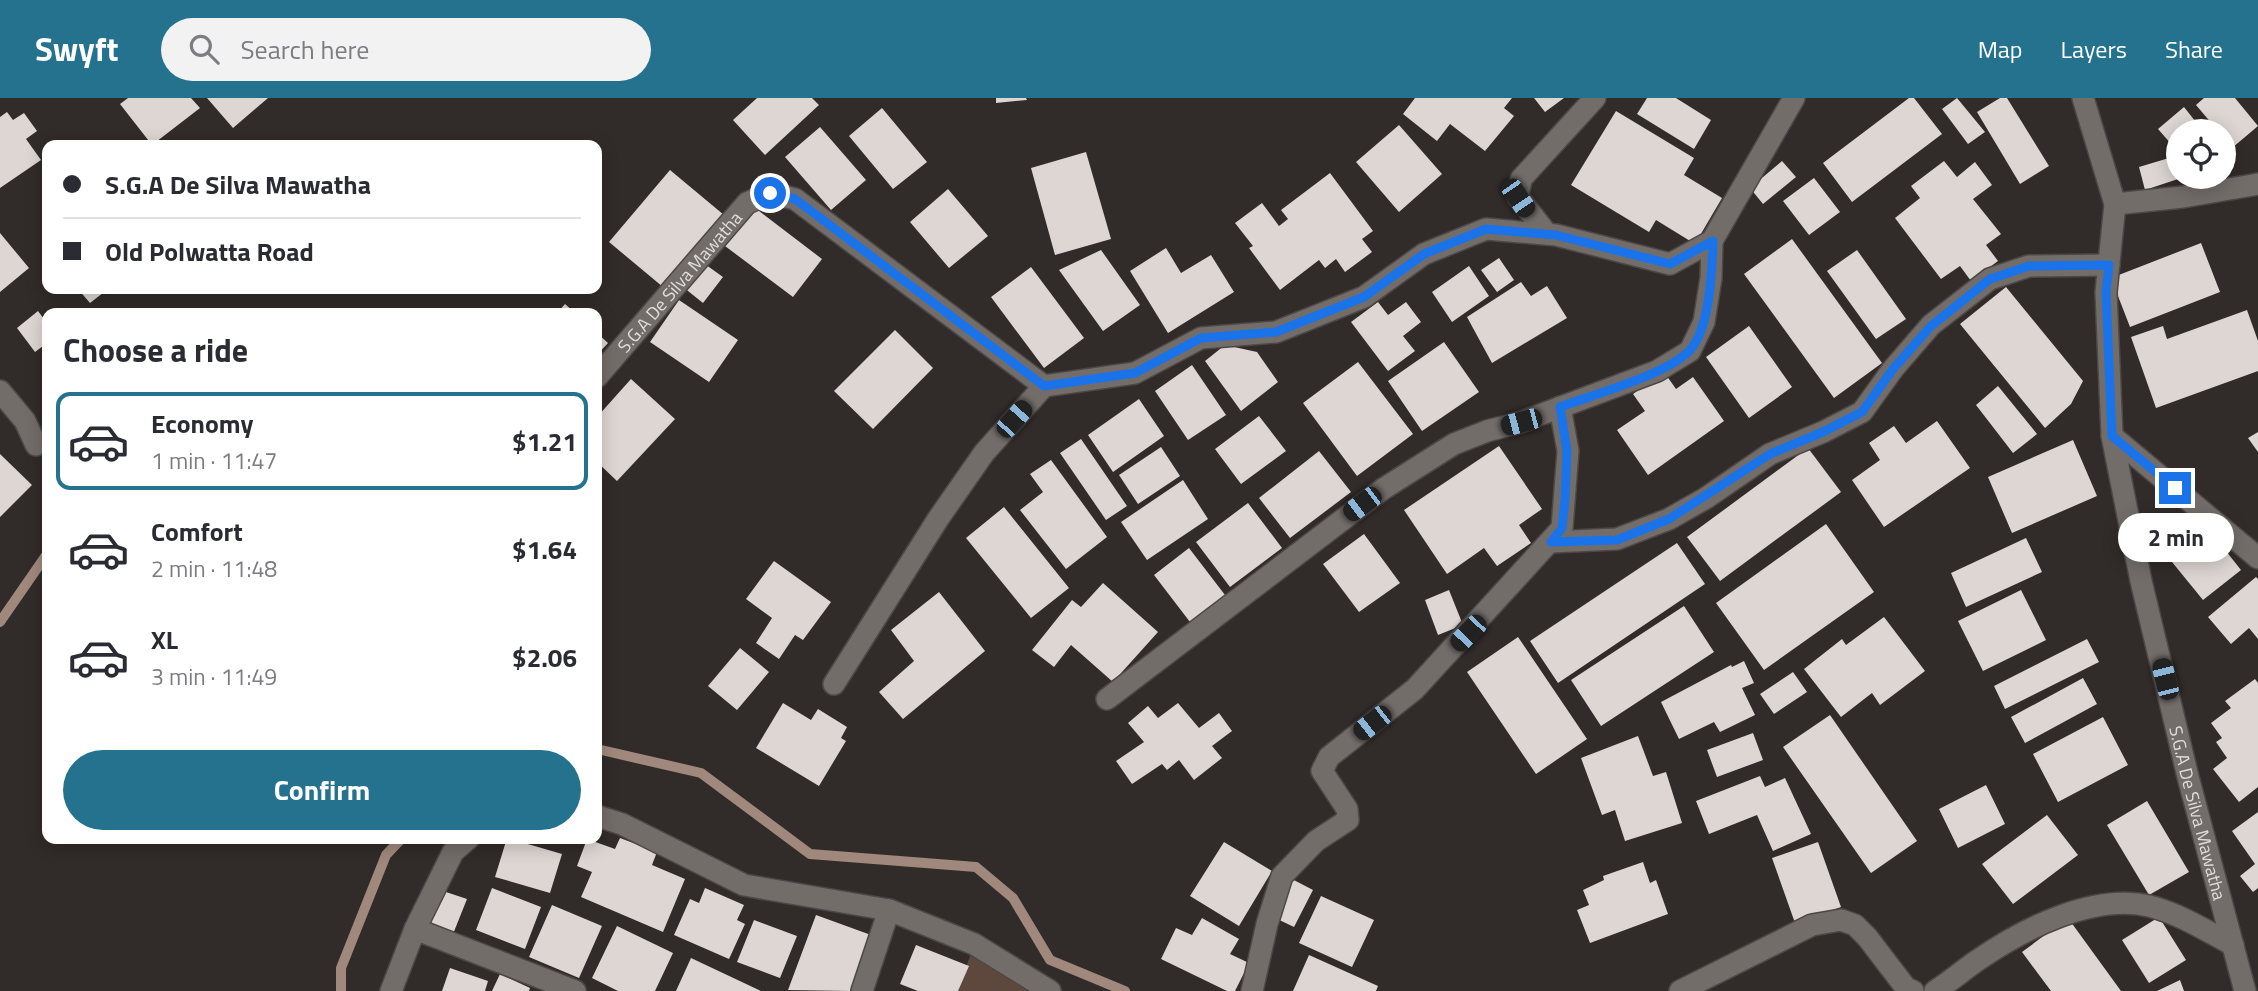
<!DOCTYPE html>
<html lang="en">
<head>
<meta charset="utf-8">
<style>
  :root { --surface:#fff; --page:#f2f2f3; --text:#2b2b33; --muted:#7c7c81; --line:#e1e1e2; --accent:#24728d }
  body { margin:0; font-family:"Titillium Web",sans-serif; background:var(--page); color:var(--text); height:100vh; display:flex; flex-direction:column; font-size:26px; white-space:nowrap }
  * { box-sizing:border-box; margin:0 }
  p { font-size:23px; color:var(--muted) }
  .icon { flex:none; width:38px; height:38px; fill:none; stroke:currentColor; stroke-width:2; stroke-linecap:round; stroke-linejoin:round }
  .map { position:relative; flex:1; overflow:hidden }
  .details { position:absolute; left:42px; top:210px; width:560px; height:536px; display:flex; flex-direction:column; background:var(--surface); border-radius:14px; box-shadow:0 4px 18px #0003 }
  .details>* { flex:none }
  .guide { position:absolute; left:42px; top:42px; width:560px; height:154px; border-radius:14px; box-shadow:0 4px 18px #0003; display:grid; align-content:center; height:154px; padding:0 21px; background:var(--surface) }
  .controls { position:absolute; left:2166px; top:21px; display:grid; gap:14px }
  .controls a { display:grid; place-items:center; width:70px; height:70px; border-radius:50%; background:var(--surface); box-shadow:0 4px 18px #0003; font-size:35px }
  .end { position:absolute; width:32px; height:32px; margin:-16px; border:9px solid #1a73e8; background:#fff; box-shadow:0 0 0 4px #fff }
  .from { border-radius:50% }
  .bubble { position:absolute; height:49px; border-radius:24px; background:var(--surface); box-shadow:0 4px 18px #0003; font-size:23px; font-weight:700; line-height:49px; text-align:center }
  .car { position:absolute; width:21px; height:42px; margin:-21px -10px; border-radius:9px; box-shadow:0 0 5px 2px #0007; background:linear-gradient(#222 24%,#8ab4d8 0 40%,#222 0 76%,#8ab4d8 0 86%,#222 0) }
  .guide b { display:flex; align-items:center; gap:24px; height:66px; font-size:26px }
  .guide b+b { border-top:2px solid var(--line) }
  .guide i { width:18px; height:18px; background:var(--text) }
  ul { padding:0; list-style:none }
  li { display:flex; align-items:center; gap:21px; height:98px; margin:0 14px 10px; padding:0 7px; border:4px solid transparent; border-radius:14px }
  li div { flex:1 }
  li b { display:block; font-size:26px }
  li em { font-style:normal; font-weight:700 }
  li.current { border-color:var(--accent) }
  li>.icon { width:63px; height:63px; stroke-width:1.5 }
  h2 { padding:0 21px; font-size:32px; line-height:84px }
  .button { display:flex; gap:14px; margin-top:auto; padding:14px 21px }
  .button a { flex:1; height:80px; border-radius:42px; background:var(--accent); color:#fff; font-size:28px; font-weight:700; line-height:80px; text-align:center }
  header { display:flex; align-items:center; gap:42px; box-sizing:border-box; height:98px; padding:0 35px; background:var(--accent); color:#fff }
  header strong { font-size:33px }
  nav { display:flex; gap:38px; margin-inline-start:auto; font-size:24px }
  .search { width:490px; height:63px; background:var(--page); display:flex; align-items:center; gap:18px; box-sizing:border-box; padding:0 24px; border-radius:38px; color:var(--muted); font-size:26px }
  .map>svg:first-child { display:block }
</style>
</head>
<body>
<header>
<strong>Swyft</strong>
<div class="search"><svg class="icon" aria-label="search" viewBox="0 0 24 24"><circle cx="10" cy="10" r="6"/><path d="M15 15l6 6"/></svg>Search here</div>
<nav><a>Map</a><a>Layers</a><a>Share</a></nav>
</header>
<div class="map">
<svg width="2258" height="893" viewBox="0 0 2258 893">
  <rect width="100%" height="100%" fill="#312b29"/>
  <path fill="#5e483e" d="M974,846L1031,893H958Z"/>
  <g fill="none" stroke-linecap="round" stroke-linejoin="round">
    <path stroke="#a1887c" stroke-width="10" d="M0,524L47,456
      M597,651L701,675L810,756L976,769L1013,800L1050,862L1125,893
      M341,893V870L386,757L402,740"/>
  </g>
  <path fill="#ddd6d3" d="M128,0H191L200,10L152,47L120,6Z
    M207,0H268L233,30Z
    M757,0H812L819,7L765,57L733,22Z
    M996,0H1026L1027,2L996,5Z
    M1415,0H1512L1504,10L1514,18L1485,53L1450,26L1437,43L1403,16Z
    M1534,0H1564L1545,14Z
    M1647,0H1676L1711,22L1694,51L1637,16Z
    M1909,0H1914L1942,36L1852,104L1823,65Z
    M1957,0L1985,34L1968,46L1942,11Z
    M2000,0H2007L2049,68L2020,86L1977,14Z
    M2204,0H2235L2258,28L2232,50L2224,41V33H2218L2196,7Z
    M2184,9L2203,33H2179V55L2158,31Z
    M882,10L927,64L893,91L849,38Z
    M1616,13L1694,60L1684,77L1722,100L1695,146L1656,122L1649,134L1571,87Z
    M7,14L13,22L24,15L37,33L26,41L41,62L0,90V19Z
    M1399,27L1442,76L1399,114L1356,64Z
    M820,29L866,82L831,112L785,59Z
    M1086,54L1111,141L1055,157L1031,70Z
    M2179,57V79H2184L2145,92L2139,69Z
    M1782,63L1796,79L1763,106L1750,90Z
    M1944,63L1957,79L1975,64L1992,87L1973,101L2001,136L1986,147L1998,163L1971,183L1960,168L1941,181L1895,120L1920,100L1911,88Z
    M670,72L724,117L663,189L609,144Z
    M1330,75L1373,133L1362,141L1372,154L1345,174L1336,161L1325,170L1319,162L1280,192L1249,150L1253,148L1235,125L1262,105L1279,128L1288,121L1281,112Z
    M1814,80L1840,114L1809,137L1783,103Z
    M948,91L988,138L949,170L910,124Z
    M755,110L822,161L793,199L725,148Z
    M0,135L29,170L0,194Z
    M1792,141L1882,265L1834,300L1744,176Z
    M2201,145L2220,194L2130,229L2111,180Z
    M1166,150L1181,175L1211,157L1234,194L1168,235L1130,173Z
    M1101,152L1140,207L1103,233L1059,172Z
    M1857,152L1906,221L1876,241L1827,173Z
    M1499,160L1514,182L1497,194L1481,172Z
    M702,164L723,179L703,205L683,189Z
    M1469,168L1489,198L1452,224L1432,194Z
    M1031,169L1084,240L1044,270L991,199Z
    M1521,184L1531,198L1547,188L1567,220L1492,265L1467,219Z
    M2006,189L2083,283L2071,306L2045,330L1960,226Z
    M78,191H108L90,205Z
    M679,202L738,242L709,284L650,244Z
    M1378,204L1388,217L1406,204L1421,224L1403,238L1415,253L1388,273L1351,224Z
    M565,206L575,215H557Z
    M2247,212L2258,243V273L2156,310L2131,239L2163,228L2167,241Z
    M38,213L47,225V245L35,254L17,230Z
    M1749,228L1792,289L1749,320L1706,259Z
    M895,232L933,270L873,331L834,293Z
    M597,235L608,245L597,257Z
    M1444,244L1479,294L1422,333L1388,283Z
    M1225,247L1257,254L1278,284L1241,313L1205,263Z
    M1358,264L1413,336L1357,378L1303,305Z
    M1192,267L1226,317L1188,342L1155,293Z
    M1664,274L1676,291L1693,279L1724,323L1648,377L1617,332L1645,313L1633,296Z
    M631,281L675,321L617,383L597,364V319Z
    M1998,288L2037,336L2013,355L1976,307Z
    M1139,301L1164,338L1113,374L1088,337Z
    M1259,318L1286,353L1241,386L1215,351Z
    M1937,323L1970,370L1884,429L1852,382L1880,362L1869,345L1894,328L1906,345Z
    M2258,334V354L2248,340Z
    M1081,341L1127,408L1106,422L1060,355Z
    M2073,342L2097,398L2012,435L1988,379Z
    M1499,348L1542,411L1519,427L1531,445L1497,468L1484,450L1447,476L1404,412Z
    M1161,349L1180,378L1138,406L1119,377Z
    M1808,350L1841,394L1720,483L1687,439Z
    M1319,353L1351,394L1290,440L1259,400Z
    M0,356L32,387L0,419Z
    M1051,362L1107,439L1066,471L1020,412L1043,394L1030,376Z
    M1183,382L1208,421L1147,462L1121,424Z
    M1248,405L1282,450L1230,489L1196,444Z
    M1004,409L1069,490L1031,520L966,440Z
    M1826,426L1874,494L1764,572L1716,505Z
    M2210,433L2241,472L2203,502L2172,464Z
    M1364,436L1400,485L1359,514L1323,466Z
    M2026,440L2042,474L1966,509L1951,475Z
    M1677,445L1705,486L1558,585L1530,543Z
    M1189,450L1225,497L1190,524L1154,477Z
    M774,463L831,504L803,542L795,537L779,561L756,545L772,520L746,501Z
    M2256,479L2258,481V541L2249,530L2231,546L2208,519Z
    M1103,485L1158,534L1113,584L1071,547L1054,569L1032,552L1072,502L1081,509Z
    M1449,492L1463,527L1438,537L1425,502Z
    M2021,492L2046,542L1983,573L1958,523Z
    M939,494L985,553L903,621L879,594L914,563L891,532Z
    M1684,508L1714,554L1601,628L1571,582Z
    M1884,519L1925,573L1880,607L1872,595L1841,619L1804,571L1842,541L1846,547Z
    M1518,539L1587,641L1536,676L1467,574Z
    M2087,541L2099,564L2005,611L1994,588Z
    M740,550L769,574L737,612L708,588Z
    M1744,563L1754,585L1742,590L1755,617L1720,634L1714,624L1679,641L1661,604L1731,567L1732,569Z
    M1793,574L1807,594L1774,616L1760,596Z
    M2083,580L2097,606L2025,645L2011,619Z
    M2255,581L2258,585V689L2239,704L2213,671L2227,660L2216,644L2222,640L2211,625L2231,610L2225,603Z
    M783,605L811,622L818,611L847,629L841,640L846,643L819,688L756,650Z
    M1178,605L1199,630L1219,615L1232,633L1212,648L1222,660L1194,682L1179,662L1167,672L1162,666L1132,686L1116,663L1144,644L1128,625L1148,608L1158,620Z
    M1830,617L1917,743L1871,775L1783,649Z
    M2103,619L2128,667L2058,704L2033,656Z
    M1753,635L1763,662L1717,679L1707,652Z
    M1638,638L1653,678L1666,674L1682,725L1625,743L1615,712L1602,717L1581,660Z
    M1760,678L1765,689L1785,680L1811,736L1773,753L1757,717L1709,736L1696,703Z
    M1986,687L2005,726L1958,750L1939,711Z
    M2147,703L2189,774L2149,797L2107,727Z
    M2258,714V790L2253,794L2240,778L2255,766L2232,733Z
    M2047,717L2078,757L2013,806L1982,766Z
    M507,740L562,756L550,795L495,779Z
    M620,740L657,754L652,767L685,781L663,834L581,799L592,774L577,768L587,741L615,751Z
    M1224,744L1272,773L1239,828L1190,798Z
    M1818,744L1841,809L1795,825L1772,760Z
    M1643,764L1650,785L1656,782L1668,816L1590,845L1577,812L1589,807L1583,792L1604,782L1603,778Z
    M1290,780L1313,792L1294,829L1271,818Z
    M492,790L541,809L525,851L476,832Z
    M705,790L744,807L737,822L745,826L729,861L674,837L690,801L699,805Z
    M443,793L467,801L453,836L430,827Z
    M1321,798L1374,822L1352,869L1299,845Z
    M552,807L602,828L579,880L529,859Z
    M816,817L871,837L851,893L788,892Z
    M2159,819L2186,862L2149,885L2122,842Z
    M1202,820L1239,841L1230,856L1249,865L1235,893H1227L1161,861L1176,830L1192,837Z
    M2068,820L2121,893H2051L2022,854Z
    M754,822L797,838L780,880L737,864Z
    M617,828L673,855L655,893H618L592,880Z
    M916,847L969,868L958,893H918L900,886Z
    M1309,857L1378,888L1376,893H1293Z
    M691,860L761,893H676Z
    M450,870L488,883L485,893H442Z
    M500,876L530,890L529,893H492Z
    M2180,882L2184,893H2157Z"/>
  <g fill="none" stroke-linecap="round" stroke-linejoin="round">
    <g stroke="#4d4846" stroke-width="24">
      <g id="street">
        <path id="s1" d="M2083,0L2115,106L2106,194L2112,338L2141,483L2188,679L2245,893"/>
        <path d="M2115,106L2183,99L2258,86"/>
        <path d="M1547,136L1518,99L1521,81L1595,0"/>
        <path id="s2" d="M597,279L747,105L770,95L795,101L1044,288L1135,275L1201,240L1276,234L1364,199L1424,156L1486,131L1556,137L1670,166L1712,143L1794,0"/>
        <path d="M0,293L25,323L36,347"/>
        <path d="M2112,338L2258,460"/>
        <path d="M1551,444L1617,441L1669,421L1706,400L1770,356L1823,334L1862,314L1893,271L1931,227L1990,181L2029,168L2109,167"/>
        <path d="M834,586L938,421L984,355L1044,288"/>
        <path d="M1107,601L1383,391L1454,346L1487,333L1521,324L1657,273L1690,253L1704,224L1711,180L1712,143"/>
        <path d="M597,718L622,726L744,787L889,812L974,846L1050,893"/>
        <path d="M415,831L575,893"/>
        <path d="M391,893L415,831L453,754L469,740"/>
        <path d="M862,893L889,812"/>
        <path d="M1252,893L1267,826L1282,778L1316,743L1348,722L1347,711L1322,673L1329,659L1415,591L1562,430L1568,353L1560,309"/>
        <path d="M1680,893L1812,827L1841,822L1855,827L1867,839L1906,890L1913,893"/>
        <path d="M1935,893C1950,884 1963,872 1978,862C2023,831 2093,795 2149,808C2178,815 2207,833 2233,847"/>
      </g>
    </g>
    <use href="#street" stroke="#736d6a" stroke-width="21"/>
  </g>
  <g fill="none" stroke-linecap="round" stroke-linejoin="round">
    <path stroke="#1a73e8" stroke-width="9" d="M770,95L795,101L1044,288L1135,275L1201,240L1276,234L1364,199L1424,156L1486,131L1556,137L1670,166L1713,143C1712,172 1710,232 1689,253C1666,277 1592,297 1560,309L1567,353L1565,401L1562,430L1551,444L1617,442L1669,421L1770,356L1823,334L1862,314L1893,271L1931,228L1990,181L2029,168L2109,167L2106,194L2112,338L2175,390"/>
  </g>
  <g text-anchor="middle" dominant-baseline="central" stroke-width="7" stroke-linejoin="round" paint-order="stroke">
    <g font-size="18" fill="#e1dddb" stroke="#312b29">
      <text stroke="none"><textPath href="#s2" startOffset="126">S.G.A De Silva Mawatha</textPath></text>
      <text stroke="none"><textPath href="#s1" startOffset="730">S.G.A De Silva Mawatha</textPath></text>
    </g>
  </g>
</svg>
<div class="controls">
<a><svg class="icon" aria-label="locate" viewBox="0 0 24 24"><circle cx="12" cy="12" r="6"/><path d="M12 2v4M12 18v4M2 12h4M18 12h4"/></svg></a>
</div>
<i class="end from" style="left:770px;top:95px"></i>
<i class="end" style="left:2175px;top:390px"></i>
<div class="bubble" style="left:2118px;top:415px;width:116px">2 min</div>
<i class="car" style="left:1518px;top:100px;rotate:146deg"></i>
<i class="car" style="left:1014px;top:321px;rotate:42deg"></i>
<i class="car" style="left:1521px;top:324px;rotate:255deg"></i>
<i class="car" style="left:1362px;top:406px;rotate:233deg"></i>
<i class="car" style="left:1468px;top:535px;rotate:224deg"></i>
<i class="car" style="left:2165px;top:581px;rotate:346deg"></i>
<i class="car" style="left:1372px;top:625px;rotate:232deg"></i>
<div class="guide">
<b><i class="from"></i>S.G.A De Silva Mawatha</b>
<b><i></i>Old Polwatta Road</b>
</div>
<section class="details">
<h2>Choose a ride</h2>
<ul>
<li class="current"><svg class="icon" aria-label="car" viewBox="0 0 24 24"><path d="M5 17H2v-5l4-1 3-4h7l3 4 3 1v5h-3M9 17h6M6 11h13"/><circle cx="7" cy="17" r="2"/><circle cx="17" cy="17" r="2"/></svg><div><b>Economy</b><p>1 min · 11:47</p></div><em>$1.21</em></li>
<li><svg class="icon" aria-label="car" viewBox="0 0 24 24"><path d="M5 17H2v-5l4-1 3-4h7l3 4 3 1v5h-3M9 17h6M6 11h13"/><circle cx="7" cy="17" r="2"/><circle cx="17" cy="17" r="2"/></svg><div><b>Comfort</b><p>2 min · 11:48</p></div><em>$1.64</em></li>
<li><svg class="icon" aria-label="car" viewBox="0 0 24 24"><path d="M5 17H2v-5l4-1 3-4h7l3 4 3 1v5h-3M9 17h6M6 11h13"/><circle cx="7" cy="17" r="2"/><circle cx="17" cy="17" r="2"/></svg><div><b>XL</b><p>3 min · 11:49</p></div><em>$2.06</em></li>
</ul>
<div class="button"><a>Confirm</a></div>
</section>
</div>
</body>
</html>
